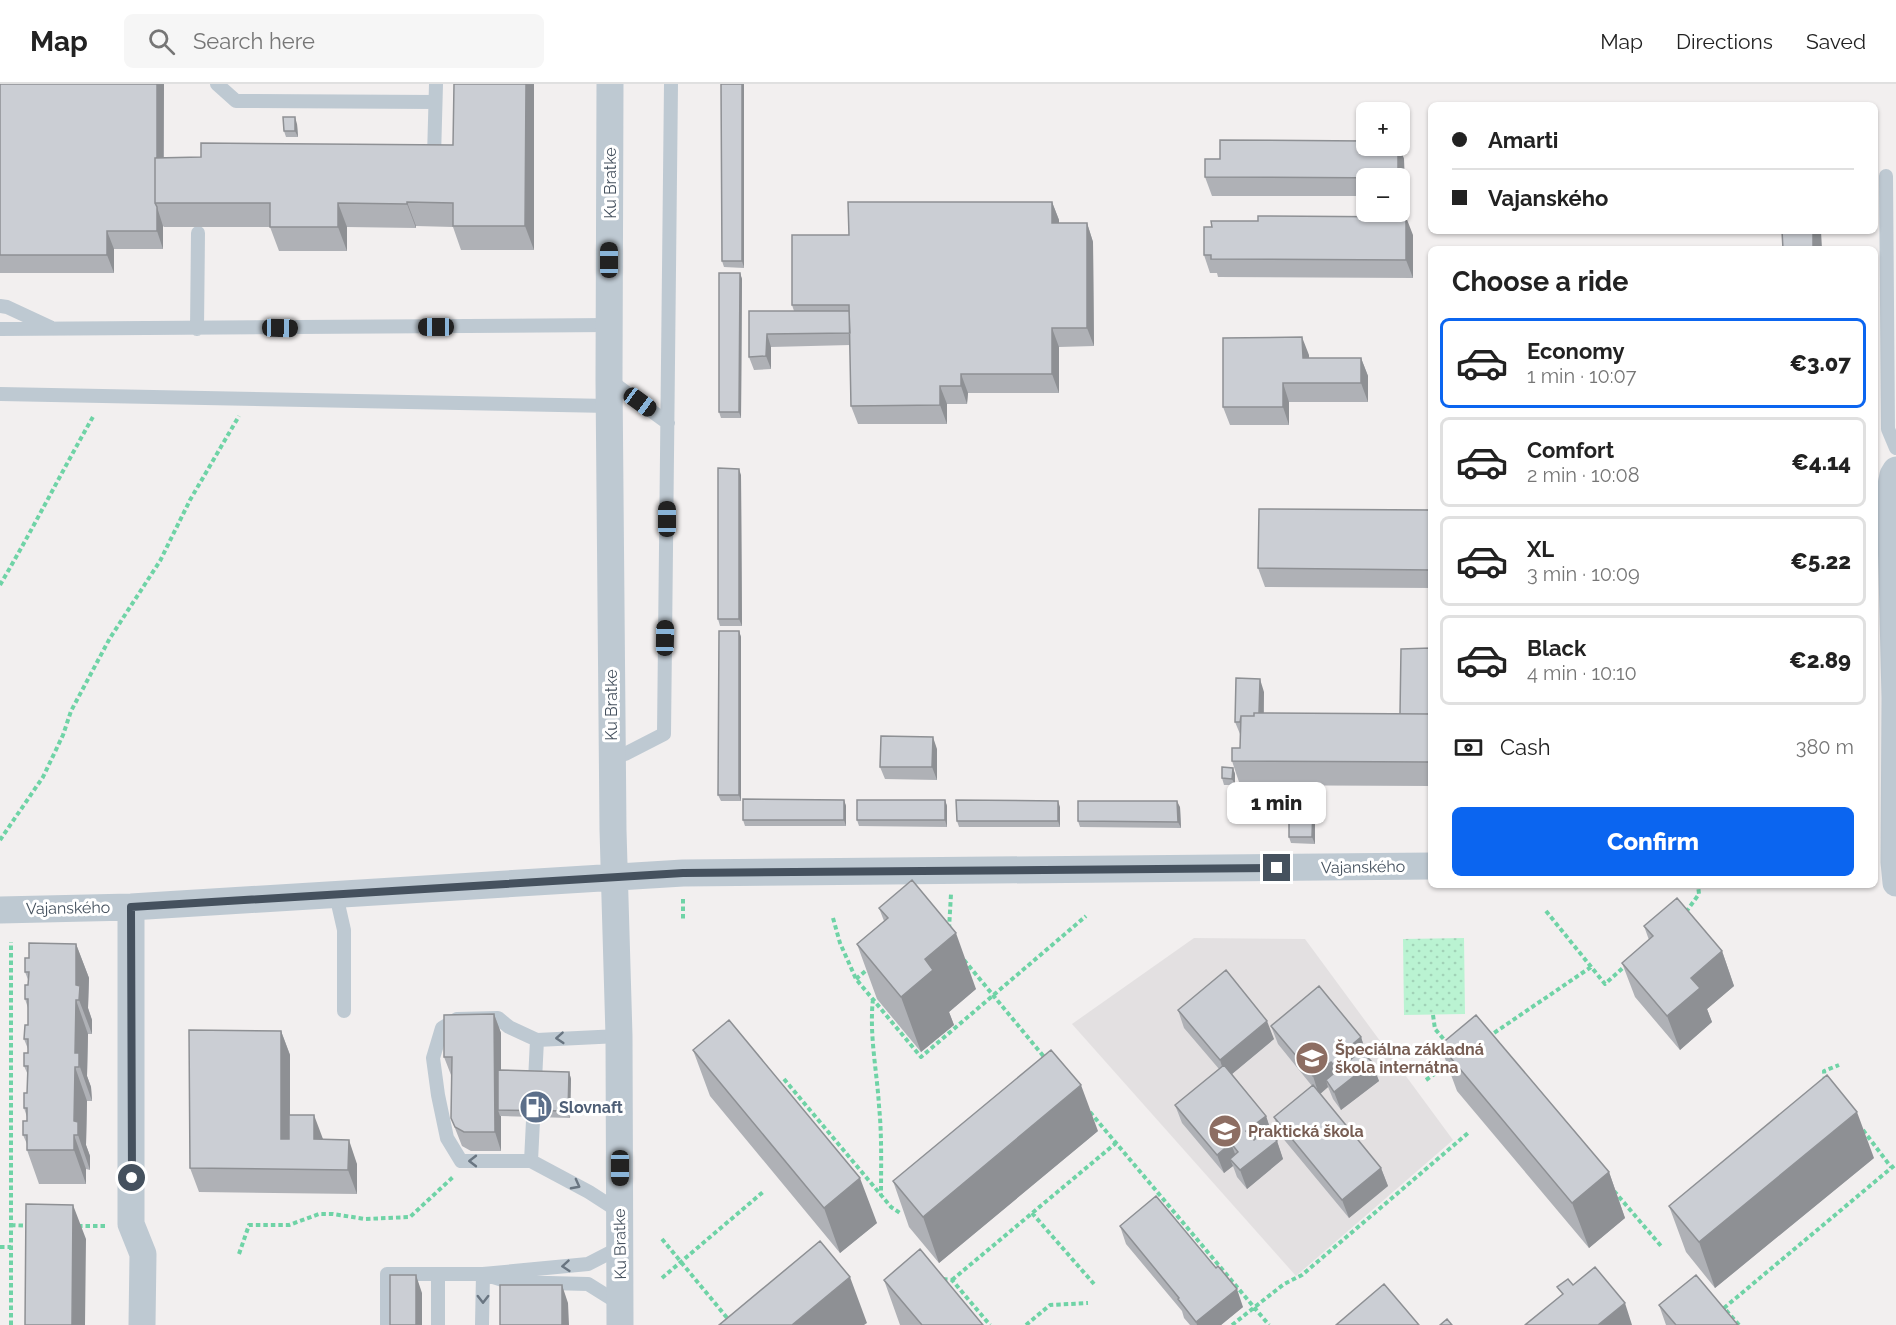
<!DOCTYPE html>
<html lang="en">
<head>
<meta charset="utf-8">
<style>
  :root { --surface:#fff; --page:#f6f6f6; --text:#222; --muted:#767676; --line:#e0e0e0; --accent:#0b65f0 }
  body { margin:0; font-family:Raleway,sans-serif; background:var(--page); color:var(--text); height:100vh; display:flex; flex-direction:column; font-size:22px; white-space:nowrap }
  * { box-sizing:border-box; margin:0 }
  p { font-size:20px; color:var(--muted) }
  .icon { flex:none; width:33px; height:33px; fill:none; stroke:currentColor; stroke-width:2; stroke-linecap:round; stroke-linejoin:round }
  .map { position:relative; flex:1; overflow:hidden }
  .panel { position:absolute; left:1428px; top:162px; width:450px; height:642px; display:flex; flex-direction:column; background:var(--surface); border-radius:9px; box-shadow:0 2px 4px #0004 }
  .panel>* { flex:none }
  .hud { position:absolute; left:1428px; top:18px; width:450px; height:132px; border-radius:9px; box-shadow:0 2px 4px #0004; display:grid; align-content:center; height:132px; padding:0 24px; background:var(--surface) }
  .controls { position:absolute; left:1356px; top:18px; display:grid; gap:12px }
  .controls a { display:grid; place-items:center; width:54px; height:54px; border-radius:9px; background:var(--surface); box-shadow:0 2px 4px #0004; font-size:30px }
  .end { position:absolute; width:27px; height:27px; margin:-14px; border:8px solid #45515e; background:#fff; box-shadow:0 0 0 3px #fff }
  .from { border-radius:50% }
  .bubble { position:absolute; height:42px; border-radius:9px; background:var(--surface); box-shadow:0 2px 4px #0004; font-size:20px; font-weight:800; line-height:42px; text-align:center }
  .car { position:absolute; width:18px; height:36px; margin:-18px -9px; border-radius:8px; box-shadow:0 0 4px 2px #0007; background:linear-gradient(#222 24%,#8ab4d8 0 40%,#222 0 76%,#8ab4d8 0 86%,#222 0) }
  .hud b { display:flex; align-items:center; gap:21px; height:57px; font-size:22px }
  .hud b+b { border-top:2px solid var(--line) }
  .hud i { width:15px; height:15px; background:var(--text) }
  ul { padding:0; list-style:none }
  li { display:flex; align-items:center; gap:18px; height:90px; margin:0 12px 9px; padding:0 12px; border:3px solid var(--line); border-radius:9px }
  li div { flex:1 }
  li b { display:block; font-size:22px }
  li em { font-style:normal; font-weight:800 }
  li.on { border-color:var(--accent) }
  li>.icon { width:54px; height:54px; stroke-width:1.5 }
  h2 { padding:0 24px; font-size:27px; line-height:72px }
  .pay { display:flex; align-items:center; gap:15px; height:66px; padding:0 24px; font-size:22px }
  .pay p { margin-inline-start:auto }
  .action { display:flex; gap:12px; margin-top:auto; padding:12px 24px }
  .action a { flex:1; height:69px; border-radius:9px; background:var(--accent); color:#fff; font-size:24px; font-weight:800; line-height:69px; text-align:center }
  header { display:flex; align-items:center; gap:36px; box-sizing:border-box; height:84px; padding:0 30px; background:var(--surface); border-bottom:2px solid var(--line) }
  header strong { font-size:28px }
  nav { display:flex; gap:33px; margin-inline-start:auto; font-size:21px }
  .search { width:420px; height:54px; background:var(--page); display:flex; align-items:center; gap:15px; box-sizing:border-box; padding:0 21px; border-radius:9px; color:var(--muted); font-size:22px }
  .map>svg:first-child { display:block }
</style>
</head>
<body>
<header>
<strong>Map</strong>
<div class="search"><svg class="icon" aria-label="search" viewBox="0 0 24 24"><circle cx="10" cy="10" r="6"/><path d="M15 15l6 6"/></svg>Search here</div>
<nav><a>Map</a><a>Directions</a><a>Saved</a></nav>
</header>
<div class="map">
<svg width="1896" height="1241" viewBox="0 0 1896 1241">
  <defs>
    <pattern id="grass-dots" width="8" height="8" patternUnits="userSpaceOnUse" patternTransform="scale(1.5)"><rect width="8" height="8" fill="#baf3d2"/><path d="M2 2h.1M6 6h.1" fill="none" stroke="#a1d2b7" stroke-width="1.8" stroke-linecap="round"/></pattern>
  </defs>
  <rect width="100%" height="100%" fill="#f2efef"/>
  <path fill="#e3e0e1" d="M1194,854L1305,855L1453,1056L1296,1192L1072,940Z"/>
  <path fill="url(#grass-dots)" d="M1464,854L1465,930L1404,931L1403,855Z"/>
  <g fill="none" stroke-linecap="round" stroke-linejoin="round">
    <path stroke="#6fd3a6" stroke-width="4" stroke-dasharray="4.5 3" stroke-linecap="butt" d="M0,501C33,445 62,387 94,331
      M0,756L43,693L63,651L71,627L110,554L160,477L190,416L239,332
      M683,815V835
      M1546,827L1605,900L1626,881
      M1686,828L1699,810L1698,801
      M833,834L840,859L856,895L921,973L1086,832
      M949,845L951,810
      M964,876L1045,974
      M856,895L869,884
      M873,915C869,951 877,987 879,1022C882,1052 881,1081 881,1111
      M1433,931L1435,945L1447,959
      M1488,953L1591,883
      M784,995L891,1123L900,1129
      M1426,996L1450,979
      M1825,997L1824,987L1839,981
      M1090,1028L1269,1241
      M1863,1046L1891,1083
      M1614,1107L1661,1162
      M1032,1129L1094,1200
      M11,1141L31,1142
      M78,1142H106
      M662,1155L733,1241
      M0,1163H11
      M239,1170L249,1141H289L319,1130H333L365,1135L410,1133L453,1093
      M662,1194L763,1108
      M943,1195L952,1196L990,1241
      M952,1196L1116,1059
      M11,1241V858
      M1026,1241L1050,1221L1088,1219
      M1232,1241L1284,1200L1302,1191L1468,1049
      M1739,1241L1724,1224L1896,1080"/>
    <path stroke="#bec9d2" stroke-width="14" d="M217,0L236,17L435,18
      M434,73L436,0
      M1886,92L1888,345L1896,364
      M0,222L7,223L50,243
      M0,245L609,241
      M197,245L198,149
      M609,296L668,339
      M0,310L609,322
      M612,670H625L664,650L671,0
      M336,811L344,846V927
      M619,952L537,956L531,1077L589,1108L620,1128
      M531,1077H461L447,1054L438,1011L433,974L442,944L457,935L498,934L509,943L537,956
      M438,1190V1241
      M487,1191L509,1198L588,1200L620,1220
      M387,1241V1190H483L588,1180L621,1163
      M482,1241L483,1190"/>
    <path stroke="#bec9d2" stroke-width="27" d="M610,0L609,296L613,746L619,952L620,1241
      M1896,386L1893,391L1890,406L1895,614L1894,778L1896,799
      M131,823V1140L143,1170L142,1241
      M0,826L131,823L683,789L1431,782"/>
  </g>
  <path fill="#afb1b6" d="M0,0H164V74L201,73L453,61L534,0V166H461L453,143L416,142V144L347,143V167H279L270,143H164L163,142V165H114V189H0Z
    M721,0L744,184L724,183L722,177Z
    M297,40L298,53H286L284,47Z
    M1366,62H1399L1404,75L1405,113H1400V94H1366V112H1212L1205,93L1220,75Z
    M1052,118L1059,136V139H1087L1093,158L1094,262L1059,263V309H968L967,320H947V340H858L851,322L850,261L771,263V285L754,286L749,273V227H794L792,221L849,151Z
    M1413,151V194L1218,193L1217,189H1210L1204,171Z
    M740,189L742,195L741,334H721L719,328Z
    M1309,271V274H1361L1368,292V318H1289V341H1230L1223,323Z
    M741,391L742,542H720L718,535Z
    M1431,426V504L1265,503L1258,484Z
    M739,547L741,553V717H721L718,711Z
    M1431,564V702L1240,701L1232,677L1240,664V650L1235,638L1264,608V629L1400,630Z
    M937,665V696L885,695L880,683Z
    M1233,684L1235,690V701H1224L1222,694Z
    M844,716L846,722V742H745L743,736Z
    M945,716L947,722V743L859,742L857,736Z
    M1060,723V743H959L957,737Z
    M1180,723L1181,744L1080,743L1078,737Z
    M1315,728V760L1291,759L1289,753Z
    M879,824L976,905L949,928L954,941L921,968L877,915L857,860L884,837Z
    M1644,842L1722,867L1734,902L1707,925L1712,938L1680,966L1635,913L1622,879L1649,856Z
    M76,860L89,894L88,924L92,936V950H88L87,992L91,1003L92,1017H87L86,1061L90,1072V1086L86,1085V1100H39L27,1066V1060L23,1051L27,1037V1033L24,1024L27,1009L28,991L24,982L28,969V965L24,955L28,941V924L25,915L29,898L25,888L29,874Z
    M1178,926L1274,955L1232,990L1266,1032L1272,1050V1051L1277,1057L1283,1075L1247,1105L1237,1093L1233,1082L1224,1089L1182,1039L1175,1021L1219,985L1184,944Z
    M494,930L501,949V986L569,988L571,995L570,1034L501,1032V1067H471L462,1062L451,1034V991L444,973Z
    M1271,942L1361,953L1367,972H1366L1379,997L1341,1026L1333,1015L1328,1003L1320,1010L1381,1084L1388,1102L1349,1134L1281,1052L1274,1033L1312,1002L1278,960Z
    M281,947L290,971V1031L357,1080V1110L199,1108L190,1084Z
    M1440,961L1609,1088L1625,1134L1589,1164L1457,1007Z
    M693,966L877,1139L840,1169L710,1012Z
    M1098,1047L939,1179L909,1143L893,1097Z
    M1874,1074L1715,1204L1686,1168L1669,1122Z
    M1120,1142L1243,1223L1221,1241H1190L1184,1234L1182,1227L1126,1160Z
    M884,1196L983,1241H900Z
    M1659,1221L1738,1241H1666Z"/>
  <path fill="#8e9094" d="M157,0H164L163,119H157Z
    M526,0H534V166L525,142Z
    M742,0H744V184L742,177Z
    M295,33L297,40L298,53L295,47Z
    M1398,62H1399L1404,75L1405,113L1400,99V94H1398Z
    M407,118L416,142V144L407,120Z
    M1052,118L1059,136V158L1052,139Z
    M338,119L347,143V167L338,143Z
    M157,123L163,142V165L157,147Z
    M1406,133L1413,151V194L1406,176Z
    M1087,139L1093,158L1094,262L1087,244Z
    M107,147L114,165V189L107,171Z
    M1813,147H1821L1822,165H1813Z
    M740,189L742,195L741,334L739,328Z
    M1052,244L1059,263V309L1052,290Z
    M767,250L771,263V285L766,272Z
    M1302,253L1309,271L1310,293L1303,274Z
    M1361,274L1368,292V318L1361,299Z
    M961,290L968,309L967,320L961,302Z
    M1283,299L1289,318V341L1283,323Z
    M940,302L947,320V340L940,321Z
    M739,385L741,391L742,542L739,535Z
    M739,547L741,553V717L739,711Z
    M1260,595L1264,608L1263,651L1259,639Z
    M933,653L937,665V696L932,683Z
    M1233,684L1235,690V701L1232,695Z
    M844,716L846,722V742L844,736Z
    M945,716L947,722V743L945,736Z
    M1058,717L1060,723V743L1058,737Z
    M1177,717L1180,723L1181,744L1178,738Z
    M1313,722L1315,728V760L1312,753Z
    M956,849L976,905L949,928L954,941L921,968L901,913L925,875Z
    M76,860L89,894L88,924L92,936V950L79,916L76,901Z
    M1722,867L1734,902L1707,925L1712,938L1680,966L1667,932L1691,894Z
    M76,916L88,950L87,992L91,1003L92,1017L75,969Z
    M494,930L501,949V1026H498L500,1032H501V1067L495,1048Z
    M1267,937L1274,955L1226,995L1220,976Z
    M281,947L290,971V1079L281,1055Z
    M1361,953L1367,972L1349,987L1342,969Z
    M1331,978L1337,996H1326L1328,1003L1319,1011L1313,992Z
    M1372,978L1379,997L1341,1026L1334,1008Z
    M75,983L87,1017L86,1061L90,1072V1086L78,1051L74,1037Z
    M569,988L571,995L570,1034L568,1027Z
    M1081,1001L1098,1047L939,1179L923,1133Z
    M1857,1028L1874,1074L1715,1204L1699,1158Z
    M314,1031L323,1055H314Z
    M1266,1032L1272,1050L1253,1066L1246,1047Z
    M74,1051L86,1085V1100L74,1066Z
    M349,1056L357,1080V1110L348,1086Z
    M1277,1057L1283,1075L1247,1105L1240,1086Z
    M1231,1059L1238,1078L1230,1075L1233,1082L1224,1089L1217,1071Z
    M1381,1084L1388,1102L1349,1134L1342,1116Z
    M1609,1088L1625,1134L1589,1164L1572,1119Z
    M860,1094L877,1139L840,1169L824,1124Z
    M73,1121L86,1155L85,1241H72Z
    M416,1191L422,1209V1241H416Z
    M850,1193L867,1239L864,1241H792Z
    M562,1201L568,1219L569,1241H562Z
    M1237,1205L1243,1223L1221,1241H1197L1196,1238Z
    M1625,1219L1632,1241H1598Z"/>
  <path fill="#cbced4" stroke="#8e9094" stroke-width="1.5" d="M0,0H157V74H155V119L157,123V147H107V171H0Z
    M454,0H526L525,142H453V119L407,118V120L338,119V143H270V119H155V74L201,73V59L453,61Z
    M721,0H742V177H722Z
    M283,33H295V47H284Z
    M1220,56L1366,57V62H1398V94L1205,93V75H1220Z
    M848,118H1052V139H1087V244H1052V290H961V302H940V321L851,322L849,221H792V151H849Z
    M1258,132L1406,133V176L1211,175V171H1204V143H1212L1211,137H1258Z
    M1782,147H1813V165H1783Z
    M719,189H740L739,328H719Z
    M749,227H849L850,249L767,250L766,272L749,273Z
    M1302,253L1303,274H1361V299H1283V323H1223V254Z
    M718,384L739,385V535H718Z
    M1259,425L1431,426V486L1258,484Z
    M719,547H739V711H718Z
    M1431,564V630H1400L1401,565Z
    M1236,594L1260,595L1259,629H1254V632H1241L1240,638H1235Z
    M1254,629L1431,630V678L1232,677V664H1240L1241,632H1254Z
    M881,652L933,653L932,683H880Z
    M1222,683L1233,684L1232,695L1222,694Z
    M743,715L844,716V736H743Z
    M857,716H945V736H857Z
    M956,716L1058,717V737H957Z
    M1078,717H1177L1178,738L1078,737Z
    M1289,721L1313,722L1312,753H1289Z
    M912,796L956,849L925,875L933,886L901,913L857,860L888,834L879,824Z
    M1677,814L1722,867L1691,894L1700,904L1667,932L1622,879L1653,852L1644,842Z
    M29,859L76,860V901L80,902L79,916H76L75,969H79V983H75L74,1037L78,1038V1051H74V1066H27V1051H23V1037H27V1024H24V1009H27L28,982H24V969H28V955H24L25,941H28V915H25V901H28L29,888H25V874H29Z
    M1226,886L1267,937L1220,976L1178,926Z
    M1319,902L1361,953L1342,969L1349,977L1361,967L1372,978L1334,1008L1326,996L1338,986L1331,978L1313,992L1271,942Z
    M494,930L495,1048H464L455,1043L451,1034L452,973H444V931Z
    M1476,931L1609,1088L1572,1119L1440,961Z
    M729,936L860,1094L824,1124L693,966Z
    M189,946L281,947V1055H289V1031H314V1055L349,1056L348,1086L190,1084Z
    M1051,966L1081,1001L923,1133L893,1097Z
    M1224,981L1266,1032L1246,1047L1254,1056L1267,1045L1277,1057L1240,1086L1230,1075L1238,1068L1231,1059L1217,1071L1175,1021Z
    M498,986L569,988L568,1027L498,1026Z
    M1827,991L1857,1028L1699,1158L1669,1122Z
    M1313,1001L1381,1084L1342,1116L1274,1033Z
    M1156,1112L1216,1184L1218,1182L1237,1205L1196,1238L1178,1215L1179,1214L1120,1142Z
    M26,1120L73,1121L72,1241H25Z
    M820,1157L850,1193L792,1241H719Z
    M920,1165L983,1241H922L884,1196Z
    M1595,1183L1625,1219L1598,1241H1525L1563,1210L1557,1203L1568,1195L1573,1201Z
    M390,1191H416V1241H390Z
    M1696,1191L1738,1241H1676L1659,1221Z
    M1384,1200L1419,1241H1336Z
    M500,1201H562V1241H500Z
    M1447,1235L1452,1241H1440Z"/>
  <defs><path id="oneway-chevron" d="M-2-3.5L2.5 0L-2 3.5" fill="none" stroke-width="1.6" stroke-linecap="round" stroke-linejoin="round" transform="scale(1.5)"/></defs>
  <g stroke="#697581">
    <use href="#oneway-chevron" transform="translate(560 954) rotate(176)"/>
    <use href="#oneway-chevron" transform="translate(473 1077) rotate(-180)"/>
    <use href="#oneway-chevron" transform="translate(576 1101) rotate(28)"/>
    <use href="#oneway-chevron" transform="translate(566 1182) rotate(175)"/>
    <use href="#oneway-chevron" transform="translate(483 1215) rotate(90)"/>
  </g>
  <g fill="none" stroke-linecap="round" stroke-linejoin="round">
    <path stroke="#45515e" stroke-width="8" d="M132,1094L131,823L683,789L1277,784"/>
  </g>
  <defs>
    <g id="school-disc" transform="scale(1.725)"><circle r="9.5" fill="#8d6e63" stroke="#fff"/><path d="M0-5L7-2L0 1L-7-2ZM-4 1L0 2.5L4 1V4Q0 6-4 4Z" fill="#fff"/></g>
    <g id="fuel-disc" transform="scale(1.725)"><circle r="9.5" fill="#5c6f8a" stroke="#fff"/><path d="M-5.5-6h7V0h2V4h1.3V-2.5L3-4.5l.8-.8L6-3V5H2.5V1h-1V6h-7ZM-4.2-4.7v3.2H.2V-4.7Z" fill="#fff"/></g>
  </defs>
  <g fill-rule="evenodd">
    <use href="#school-disc" x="1312" y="974"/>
    <use href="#fuel-disc" x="536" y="1023"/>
    <use href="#school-disc" x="1225" y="1047"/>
  </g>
  <g text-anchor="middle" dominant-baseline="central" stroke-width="6" stroke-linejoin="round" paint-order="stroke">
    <g font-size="16" fill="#45515e" stroke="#fff">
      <text transform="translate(610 99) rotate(-90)">Ku Bratke</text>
      <text transform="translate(611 621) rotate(-90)">Ku Bratke</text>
      <text transform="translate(1363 783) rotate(-1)">Vajanského</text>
      <text transform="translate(68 824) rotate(-1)">Vajanského</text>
      <text transform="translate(620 1160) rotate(-91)">Ku Bratke</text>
    </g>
    <g font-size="16" font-weight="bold" fill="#785e54" stroke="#fff" text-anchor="start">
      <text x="1335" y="965">Špeciálna základná<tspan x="1335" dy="18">škola internátna</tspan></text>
      <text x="1248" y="1047">Praktická škola</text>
    </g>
    <g font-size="16" font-weight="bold" fill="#4e5e75" stroke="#fff" text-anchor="start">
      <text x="559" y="1023">Slovnaft</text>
    </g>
  </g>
</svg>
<div class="controls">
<a>+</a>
<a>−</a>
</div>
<i class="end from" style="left:132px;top:1094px"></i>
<i class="end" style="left:1277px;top:784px"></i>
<div class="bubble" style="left:1227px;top:698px;width:99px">1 min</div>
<i class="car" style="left:609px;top:176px;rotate:0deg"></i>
<i class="car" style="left:436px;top:243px;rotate:270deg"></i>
<i class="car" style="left:280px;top:244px;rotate:91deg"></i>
<i class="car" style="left:640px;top:318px;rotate:126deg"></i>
<i class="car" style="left:667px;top:435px;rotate:0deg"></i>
<i class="car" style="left:665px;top:554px;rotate:1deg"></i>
<i class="car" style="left:620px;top:1084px;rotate:180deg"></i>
<div class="hud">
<b><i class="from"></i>Amarti</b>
<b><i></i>Vajanského</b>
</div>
<section class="panel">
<h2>Choose a ride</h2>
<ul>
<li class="on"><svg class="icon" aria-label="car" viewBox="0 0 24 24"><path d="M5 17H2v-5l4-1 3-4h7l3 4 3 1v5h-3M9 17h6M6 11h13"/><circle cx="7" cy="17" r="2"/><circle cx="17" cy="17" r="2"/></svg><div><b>Economy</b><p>1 min · 10:07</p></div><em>€3.07</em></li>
<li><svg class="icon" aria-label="car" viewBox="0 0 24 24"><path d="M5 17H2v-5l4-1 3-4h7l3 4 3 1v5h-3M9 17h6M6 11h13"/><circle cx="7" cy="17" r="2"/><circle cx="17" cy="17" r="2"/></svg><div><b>Comfort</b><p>2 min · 10:08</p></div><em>€4.14</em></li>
<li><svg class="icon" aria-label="car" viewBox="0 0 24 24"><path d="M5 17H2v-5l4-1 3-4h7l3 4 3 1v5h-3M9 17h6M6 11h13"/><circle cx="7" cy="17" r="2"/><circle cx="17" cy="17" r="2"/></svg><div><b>XL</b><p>3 min · 10:09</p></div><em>€5.22</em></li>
<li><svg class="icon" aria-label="car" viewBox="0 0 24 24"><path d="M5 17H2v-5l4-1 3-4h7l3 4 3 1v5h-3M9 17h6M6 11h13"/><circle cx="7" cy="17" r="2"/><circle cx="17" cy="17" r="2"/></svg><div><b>Black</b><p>4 min · 10:10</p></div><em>€2.89</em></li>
</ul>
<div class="pay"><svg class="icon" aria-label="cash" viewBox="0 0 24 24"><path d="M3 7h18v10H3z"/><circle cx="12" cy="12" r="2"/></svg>Cash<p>380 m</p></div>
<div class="action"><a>Confirm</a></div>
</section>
</div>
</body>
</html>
